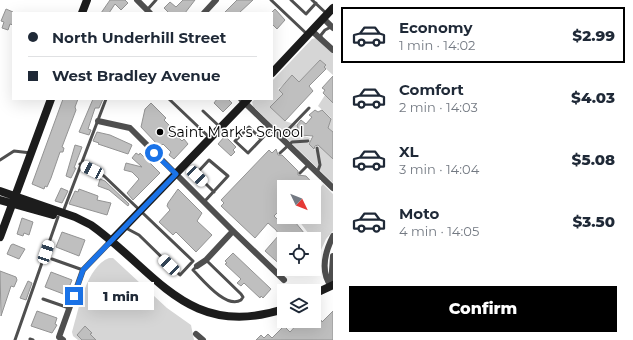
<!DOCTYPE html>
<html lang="en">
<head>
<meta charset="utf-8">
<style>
  :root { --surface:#fff; --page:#f2f2f3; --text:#1f2937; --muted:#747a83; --line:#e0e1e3; --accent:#000 }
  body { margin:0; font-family:Montserrat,sans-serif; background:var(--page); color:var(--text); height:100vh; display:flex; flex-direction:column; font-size:15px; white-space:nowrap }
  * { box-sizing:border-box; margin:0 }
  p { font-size:13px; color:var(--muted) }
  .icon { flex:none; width:22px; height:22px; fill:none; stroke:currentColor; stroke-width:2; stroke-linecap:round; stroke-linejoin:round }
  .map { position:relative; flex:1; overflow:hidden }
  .side { display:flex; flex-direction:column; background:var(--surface); width:300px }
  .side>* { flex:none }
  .top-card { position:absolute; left:12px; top:12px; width:261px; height:88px; border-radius:0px; box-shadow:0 4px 16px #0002; display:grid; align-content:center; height:88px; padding:0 16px; background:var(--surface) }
  .needle { width:26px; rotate:133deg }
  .controls { position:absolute; left:277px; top:180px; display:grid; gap:8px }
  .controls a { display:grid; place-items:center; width:44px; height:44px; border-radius:0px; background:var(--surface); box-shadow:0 4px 16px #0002; font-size:20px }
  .end { position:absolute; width:18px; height:18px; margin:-9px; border:5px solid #1a73e8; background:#fff; box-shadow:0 0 0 2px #fff }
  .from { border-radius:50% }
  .bubble { position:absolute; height:28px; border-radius:0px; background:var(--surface); box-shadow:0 4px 16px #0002; font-size:13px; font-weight:800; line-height:28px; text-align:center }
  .car { position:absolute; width:12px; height:24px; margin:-12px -6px; border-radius:5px; box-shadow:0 0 3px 1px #0007; background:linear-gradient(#fff 24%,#345 0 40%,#fff 0 76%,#345 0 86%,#fff 0) }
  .top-card b { display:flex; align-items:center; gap:14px; height:38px; font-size:15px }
  .top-card b+b { border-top:1px solid var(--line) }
  .top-card i { width:10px; height:10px; background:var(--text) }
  ul { padding:7px 0 0; list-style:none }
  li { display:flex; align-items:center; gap:12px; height:56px; margin:0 8px 6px; padding:0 8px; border:2px solid transparent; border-radius:0px }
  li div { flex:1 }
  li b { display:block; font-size:15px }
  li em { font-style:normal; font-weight:800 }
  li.on { border-color:var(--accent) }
  li>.icon { width:36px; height:36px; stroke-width:1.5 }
  .button { display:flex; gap:8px; margin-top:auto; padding:8px 16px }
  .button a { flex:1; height:46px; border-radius:0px; background:var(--accent); color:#fff; font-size:16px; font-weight:800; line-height:46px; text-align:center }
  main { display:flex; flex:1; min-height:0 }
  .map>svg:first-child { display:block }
</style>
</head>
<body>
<main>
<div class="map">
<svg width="333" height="340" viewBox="0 0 333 340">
  <rect width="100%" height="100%" fill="#fff"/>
  <path fill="#d6d6d6" d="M316,38L333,54V75L324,67L326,65L320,60L299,82L293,76L278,89L283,94L270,107L285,121L297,125L300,135L311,138L307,142L315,150L319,146L333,159V183L253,106L252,102L255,99H272V81L312,39Z
    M325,95L331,101L333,99V132L328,128L331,118L318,106Z
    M323,184L333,194V231L326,239L321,250L296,217H314V197Z
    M109,258H113L167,308L191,325L194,340H78L73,336L72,332C79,309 86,267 109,258Z"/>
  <path fill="#bfbfbf" stroke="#939393" d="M110,0H125L128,3L121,10L115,4L109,13H101Z
    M183,0H195L185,13H169L164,8L170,2L176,7Z
    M237,0H253L239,13H224Z
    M6,9L13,12V25L10,24L8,30L2,28L4,22L1,21Z
    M275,9L285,20L277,29L272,24V12Z
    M320,60L326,65L324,67L326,69L309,86L313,91L285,121L270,107L283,94L279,90L292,75L299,82Z
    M333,76V103L323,93L325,90L322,88Z
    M63,99H78L75,107L76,110L62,147L64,148L63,152H60L51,178L47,187L45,186L44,189L32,184Z
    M93,99H103L99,108H95L88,129L91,130L89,135L79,132Z
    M217,99H228L232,103L223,112L214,103Z
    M151,103L166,118L164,120L175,131L174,133L182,141L184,139L188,144L174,159L169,155L171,152L163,144L160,147L157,144L141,127L145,109Z
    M315,110L318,112L322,110L331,119L328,128L333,132V159L318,145L315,146L314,149L309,144L313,136L300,135L297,125L301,120L306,124L312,117L309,115Z
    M97,132L110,135L132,145L128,154L98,144L99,143L93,141Z
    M225,136L236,147L233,150L235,152L231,156L218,144Z
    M75,145L82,147L74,168H76L71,178L66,176Z
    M276,149L278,155H282L298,171V175L306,176L320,191L314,197V187H284V206L274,216L282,224L288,217H291L309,239H284V268L265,251L279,235L276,230L268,223L255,238L221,206L224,203L221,200L269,150L272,153Z
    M136,153L139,155L140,153L160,173L133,200L127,193L139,179L132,172L124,170L126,163L142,167L132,158Z
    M100,179L105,181L129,204L128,206L109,190L98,186Z
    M61,188L68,191L62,203L55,201Z
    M79,189L98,196L97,200L111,203L107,215L69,204L75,191L78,192Z
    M178,189L202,213L197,221L212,235L196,252L176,232L173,235L159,222L170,210L167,206L168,203Z
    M22,218L33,222L29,235L24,233L23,236L17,234Z
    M62,232L85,240L79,256L56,247Z
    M13,244L25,249L19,259L7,254L11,245Z
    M233,253L271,289L263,298L261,296L260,298L244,283L241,286L237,283L241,279L225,264L227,263L225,261Z
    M0,271L16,277L17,280L14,287L11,286L1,316Z
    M51,272L72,280L66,295L45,287Z
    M28,281L32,283L26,300L20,298Z
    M37,311L57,318L55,324L57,325L52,333L31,326Z
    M333,311V340H256L261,335L264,338L268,334L272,338L284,326L290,332L300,321H306L311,326L315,322L317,324L321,320L322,322Z
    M85,326L92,333L90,334L96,340H82L77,335Z"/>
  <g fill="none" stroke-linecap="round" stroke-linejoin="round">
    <path stroke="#4f4f4f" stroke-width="3" d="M271,0L308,35
      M291,0L306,14L316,3
      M312,0L327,14
      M147,10L156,0
      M321,37V35L325,30L331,27
      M169,99L210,138
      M203,111L220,127
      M280,138L309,108
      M261,139L249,127L235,141L248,153L271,129
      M280,153L292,142L308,141
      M0,160L14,151L31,153
      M80,164L104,176L193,261L180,275L139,235L124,227
      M300,173L308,165
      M317,173L320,165L317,148
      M204,202L228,176L209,160L196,174L214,192
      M63,212L106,99
      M52,259L83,270
      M197,266L193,270C203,280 226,309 241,300L243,297L241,294L206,260
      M43,299L69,308
      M30,339L33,340
      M15,340L58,217"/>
    <path stroke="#4f4f4f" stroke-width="6" d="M137,0L150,13
      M204,13L216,0
      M323,18L333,28
      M312,31L333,50
      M241,99L333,188
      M98,121L130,128L233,231L284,280
      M197,266L206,260L233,231
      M331,286C320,271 325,252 333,236
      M331,286L333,256
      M196,334L203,340
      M63,340L59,337L83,270L110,242"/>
    <path stroke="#1c1c1c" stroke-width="8" d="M82,13L87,0
      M272,73L333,8
      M0,191L75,217L91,225C157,272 188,340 284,309
      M0,200L53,215
      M0,237L51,99
      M110,242L248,99
      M314,294L333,285"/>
  </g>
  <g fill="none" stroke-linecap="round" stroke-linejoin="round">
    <path stroke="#1a73e8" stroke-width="5" d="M74,296L83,270L176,174L154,153"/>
  </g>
  <circle fill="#000" stroke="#fff" stroke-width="1.5" cx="160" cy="132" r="4"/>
  <g text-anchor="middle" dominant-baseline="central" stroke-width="3" stroke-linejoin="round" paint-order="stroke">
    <g font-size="14" fill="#000" stroke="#fff" text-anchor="start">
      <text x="168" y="132">Saint Mark's School</text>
    </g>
  </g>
</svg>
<div class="controls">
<a><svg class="needle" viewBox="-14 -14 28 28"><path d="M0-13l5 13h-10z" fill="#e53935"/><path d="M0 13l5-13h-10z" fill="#747a83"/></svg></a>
<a><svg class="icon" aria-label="locate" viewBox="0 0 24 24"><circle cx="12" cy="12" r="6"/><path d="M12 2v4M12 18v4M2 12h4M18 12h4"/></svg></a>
<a><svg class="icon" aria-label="layers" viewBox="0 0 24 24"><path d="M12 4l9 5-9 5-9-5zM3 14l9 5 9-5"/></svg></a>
</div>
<i class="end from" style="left:154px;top:153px"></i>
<i class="end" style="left:74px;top:296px"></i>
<div class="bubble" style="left:88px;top:282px;width:66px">1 min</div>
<i class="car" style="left:92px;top:170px;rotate:296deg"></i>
<i class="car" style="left:197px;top:176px;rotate:134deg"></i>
<i class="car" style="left:46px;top:252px;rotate:19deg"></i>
<i class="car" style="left:169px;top:265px;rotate:314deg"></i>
<div class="top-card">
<b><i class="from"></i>North Underhill Street</b>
<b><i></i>West Bradley Avenue</b>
</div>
</div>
<section class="side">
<ul>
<li class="on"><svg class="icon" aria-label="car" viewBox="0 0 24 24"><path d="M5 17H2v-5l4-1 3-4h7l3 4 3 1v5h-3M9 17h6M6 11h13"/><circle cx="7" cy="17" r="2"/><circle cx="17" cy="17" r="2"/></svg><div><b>Economy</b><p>1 min · 14:02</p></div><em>$2.99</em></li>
<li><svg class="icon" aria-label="car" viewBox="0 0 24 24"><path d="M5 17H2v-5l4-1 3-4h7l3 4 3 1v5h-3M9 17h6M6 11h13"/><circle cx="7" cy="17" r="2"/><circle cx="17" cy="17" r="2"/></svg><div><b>Comfort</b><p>2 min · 14:03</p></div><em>$4.03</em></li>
<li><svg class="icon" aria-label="car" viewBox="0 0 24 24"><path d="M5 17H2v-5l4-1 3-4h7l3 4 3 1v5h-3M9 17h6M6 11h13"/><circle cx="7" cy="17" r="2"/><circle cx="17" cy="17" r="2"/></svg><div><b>XL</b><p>3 min · 14:04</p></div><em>$5.08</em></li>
<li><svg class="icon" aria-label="car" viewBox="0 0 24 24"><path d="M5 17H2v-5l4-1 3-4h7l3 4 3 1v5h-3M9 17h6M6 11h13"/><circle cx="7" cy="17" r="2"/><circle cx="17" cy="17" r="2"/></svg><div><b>Moto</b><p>4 min · 14:05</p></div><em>$3.50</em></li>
</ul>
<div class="button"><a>Confirm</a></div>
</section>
</main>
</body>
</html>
